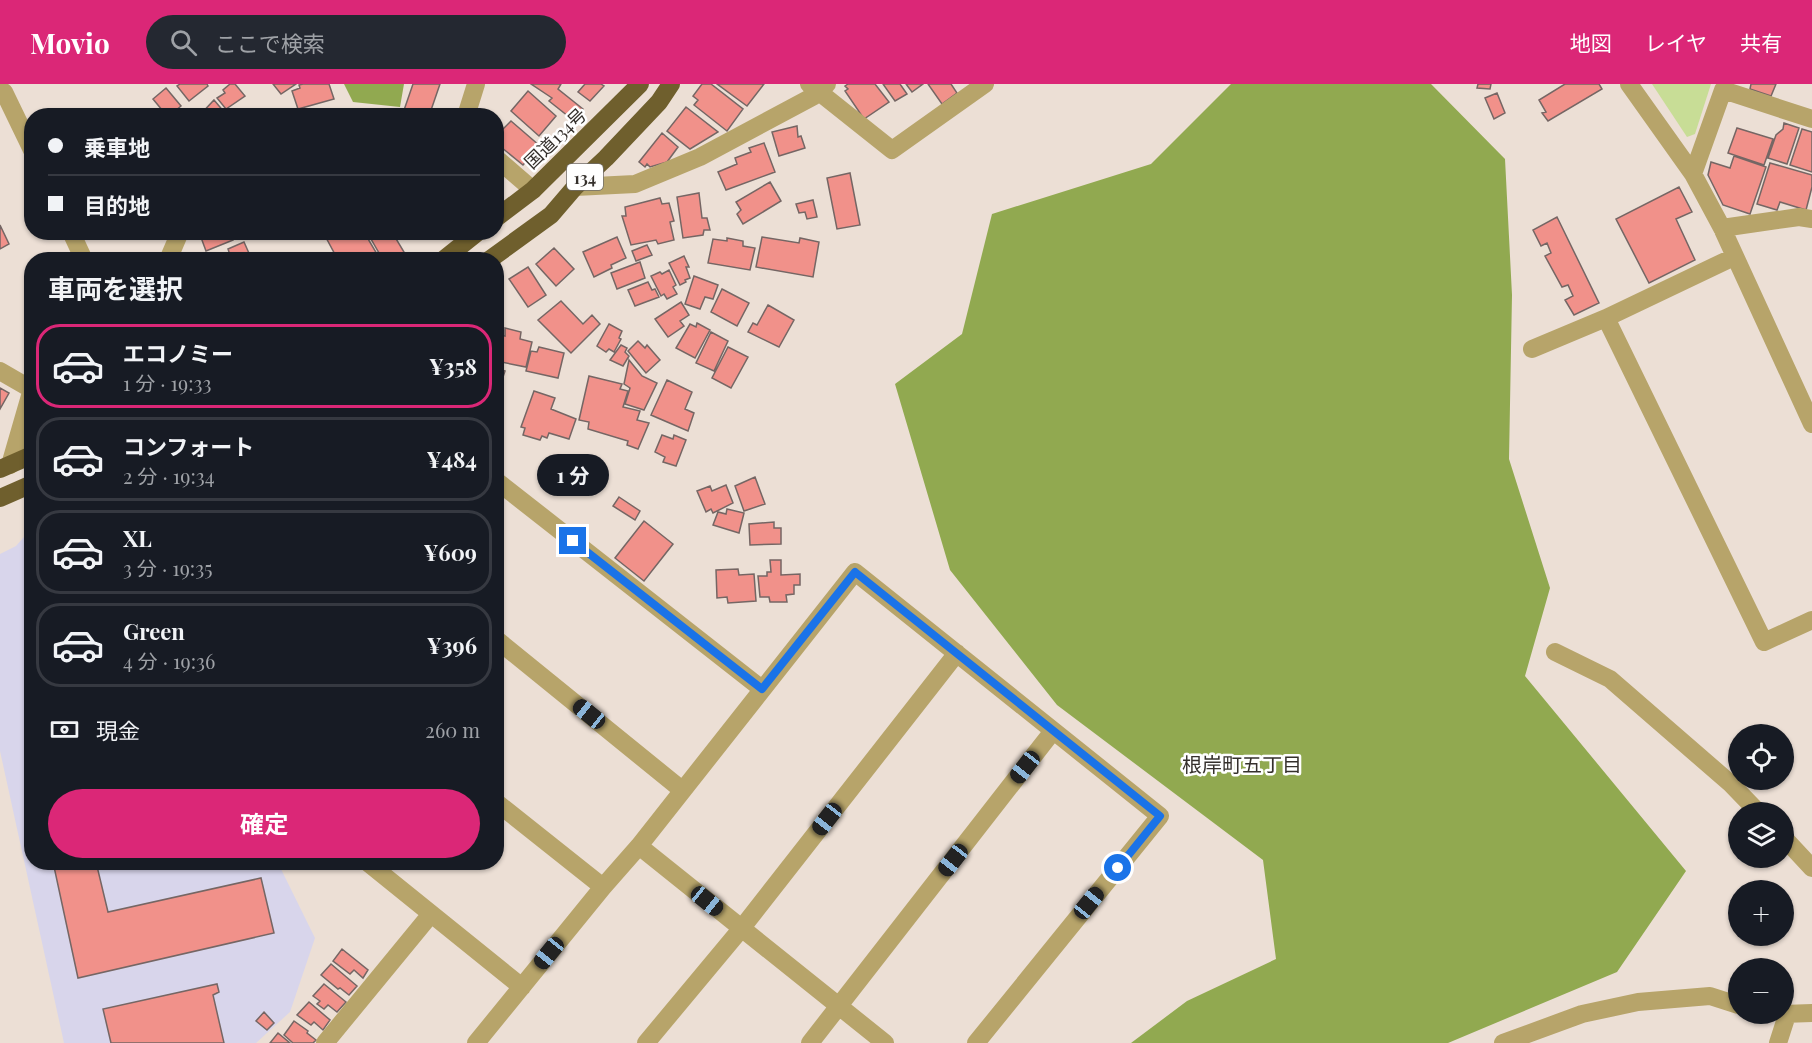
<!DOCTYPE html>
<html lang="ja">
<head>
<meta charset="utf-8">
<style>
  :root { --surface:#171b24; --page:#242831; --text:#f1f3f6; --muted:#9ea1a6; --line:#363941; --accent:#db2777 }
  body { margin:0; font-family:"Playfair Display","Noto Sans JP",serif; background:var(--page); color:var(--text); height:100vh; display:flex; flex-direction:column; font-size:22px; white-space:nowrap }
  * { box-sizing:border-box; margin:0 }
  p { font-size:20px; color:var(--muted) }
  .icon { flex:none; width:33px; height:33px; fill:none; stroke:currentColor; stroke-width:2; stroke-linecap:round; stroke-linejoin:round }
  .map { position:relative; flex:1; overflow:hidden }
  .sheet { position:absolute; left:24px; top:168px; width:480px; height:618px; display:flex; flex-direction:column; background:var(--surface); border-radius:24px; box-shadow:0 2px 4px #0004 }
  .sheet>* { flex:none }
  .guide { position:absolute; left:24px; top:24px; width:480px; height:132px; border-radius:24px; box-shadow:0 2px 4px #0004; display:grid; align-content:center; height:132px; padding:0 24px; background:var(--surface) }
  .fabs { position:absolute; left:1728px; top:640px; display:grid; gap:12px }
  .fabs a { display:grid; place-items:center; width:66px; height:66px; border-radius:50%; background:var(--surface); box-shadow:0 2px 4px #0004; font-size:30px }
  .end { position:absolute; width:27px; height:27px; margin:-14px; border:8px solid #1a73e8; background:#fff; box-shadow:0 0 0 3px #fff }
  .from { border-radius:50% }
  .bubble { position:absolute; height:42px; border-radius:21px; background:var(--surface); box-shadow:0 2px 4px #0004; font-size:20px; font-weight:700; line-height:42px; text-align:center }
  .car { position:absolute; width:18px; height:36px; margin:-18px -9px; border-radius:8px; box-shadow:0 0 4px 2px #0007; background:linear-gradient(#222 24%,#8ab4d8 0 40%,#222 0 76%,#8ab4d8 0 86%,#222 0) }
  .guide b { display:flex; align-items:center; gap:21px; height:57px; font-size:22px }
  .guide b+b { border-top:2px solid var(--line) }
  .guide i { width:15px; height:15px; background:var(--text) }
  ul { padding:0; list-style:none }
  li { display:flex; align-items:center; gap:18px; height:84px; margin:0 12px 9px; padding:0 12px; border:3px solid var(--line); border-radius:24px }
  li div { flex:1 }
  li b { display:block; font-size:22px }
  li em { font-style:normal; font-weight:700 }
  li.active { border-color:var(--accent) }
  li>.icon { width:54px; height:54px; stroke-width:1.5 }
  h2 { padding:0 24px; font-size:27px; line-height:72px }
  .pay { display:flex; align-items:center; gap:15px; height:66px; padding:0 24px; font-size:22px }
  .pay p { margin-inline-start:auto }
  .primary-button { display:flex; gap:12px; margin-top:auto; padding:12px 24px }
  .primary-button a { flex:1; height:69px; border-radius:36px; background:var(--accent); color:#fff; font-size:24px; font-weight:700; line-height:69px; text-align:center }
  header { display:flex; align-items:center; gap:36px; box-sizing:border-box; height:84px; padding:0 30px; background:var(--accent); color:#fff }
  header strong { font-size:28px }
  nav { display:flex; gap:33px; margin-inline-start:auto; font-size:21px }
  .search { width:420px; height:54px; background:var(--page); display:flex; align-items:center; gap:15px; box-sizing:border-box; padding:0 21px; border-radius:33px; color:var(--muted); font-size:22px }
  .map>svg:first-child { display:block }
</style>
</head>
<body>
<header>
<strong>Movio</strong>
<div class="search"><svg class="icon" aria-label="search" viewBox="0 0 24 24"><circle cx="10" cy="10" r="6"/><path d="M15 15l6 6"/></svg>ここで検索</div>
<nav><a>地図</a><a>レイヤ</a><a>共有</a></nav>
</header>
<div class="map">
<svg width="1812" height="959" viewBox="0 0 1812 959">
  <rect width="100%" height="100%" fill="#ecdfd5"/>
  <path fill="#d8d5eb" d="M31,445L32,778L278,779L315,854L290,928L256,959H64L0,667V470L16,462Z"/>
  <path fill="#c8dd96" d="M1652,0H1711L1695,50L1687,53Z"/>
  <path fill="#91a950" d="M344,0H404L400,23L353,18Z
    M1231,0H1431L1505,75L1512,211L1509,375L1550,504L1525,592L1686,787L1617,888L1448,959H1131L1187,917L1276,875L1263,776L1057,621L950,486L895,300L962,250L992,130L1151,80Z"/>
  <path fill="#f1918a" stroke="#756664" stroke-width="1.5" d="M180,0H207L208,2L189,17L177,2Z
    M230,0H235L245,12L226,25L217,14L225,9L223,6Z
    M273,0H296L281,10Z
    M303,0H329L334,15L298,25L292,7L300,4L299,1Z
    M413,0H440L429,32H402Z
    M531,0H561L558,5L583,25L573,36L549,17L552,14Z
    M585,0H601L604,2L590,17L578,8Z
    M702,0H711L743,25L727,47L694,21L698,16L693,12Z
    M717,0H764L747,22Z
    M848,0H875L889,18L864,35L845,7L848,5L845,2Z
    M883,0H900L907,10L895,17Z
    M906,0H923L912,8Z
    M928,0H951L957,9L942,20Z
    M1478,0H1491L1490,5L1477,4Z
    M1565,0H1599L1602,5L1548,37L1542,29L1546,28L1539,16Z
    M1751,0H1776L1771,12L1750,5Z
    M166,4L181,22L169,32H167L153,15Z
    M528,7L556,32L539,52L511,27Z
    M1497,9L1505,29L1494,35L1485,14Z
    M214,16L225,29L222,32H199Z
    M686,23L718,48L690,65L667,47Z
    M319,26L321,32H297Z
    M511,37L540,62L523,81L496,59V52Z
    M1784,39L1799,44L1787,80L1768,74L1776,51L1783,45Z
    M797,42L798,53L801,52L805,64L779,72L772,48Z
    M1737,44L1773,55L1764,81L1728,69Z
    M1802,45L1812,48V88L1790,81Z
    M662,49L678,63L667,78L650,83L647,80L645,83L639,78Z
    M764,59L775,88L726,106L718,88L737,80L735,74L751,68L749,64Z
    M1734,72L1766,83L1750,130L1723,121L1708,91L1711,78L1730,84Z
    M1770,79L1812,91V103L1806,126L1780,118L1777,126L1757,120Z
    M850,89L860,141L837,145L827,94Z
    M770,98L781,117L743,140L737,130L741,126L736,118Z
    M1679,103L1692,128L1676,135L1695,176L1649,199L1616,135Z
    M699,109L702,134H707L710,146H704L703,151L683,154L677,113Z
    M660,114L662,120L669,119L674,137L670,138L674,156L658,160L656,156L631,161L622,132H626L625,123Z
    M813,116L817,133L807,135L805,128L799,129L796,120Z
    M1557,133L1599,219L1574,231L1565,216L1573,212L1568,201L1562,203L1545,172L1551,169L1547,159L1541,162L1533,146Z
    M0,141L9,160L0,165Z
    M199,148H230L233,156L206,167Z
    M323,148H364L377,170L368,176H338Z
    M367,148H392L404,168L392,176H383Z
    M617,153L626,174L611,181L612,184L594,193L583,168Z
    M762,153L799,159L800,154L819,158L813,193L756,183Z
    M727,154L743,157V162L755,164L750,186L708,179L713,155L727,157Z
    M244,158L252,176H213L229,168L228,165Z
    M647,161L652,171L636,177L632,167Z
    M554,164L574,185L556,202L536,180Z
    M684,172L689,183H686L690,194L685,196L686,198L680,201L669,179Z
    M640,178L645,194L617,205L611,189Z
    M528,183L546,211L528,223L509,195Z
    M669,186L676,201L673,203L677,210L667,215L664,210L661,212L651,192L660,188L662,190Z
    M694,192L718,201L713,215L705,213L700,225L685,220Z
    M648,198L652,206L655,205L659,213L635,222L628,206Z
    M722,205L749,219L737,242L711,228Z
    M561,217L583,240L592,231L600,240L571,269L538,236Z
    M681,218L689,231L680,237L684,242L668,253L655,235Z
    M768,221L794,236L779,263L748,248L753,239L757,241Z
    M697,239L710,246L695,274L676,264L690,240L696,243Z
    M609,240L622,247L619,254L621,255L614,268L609,265L606,268L597,262Z
    M505,244L521,248L520,255L532,258L526,283L496,277V250L505,252Z
    M711,248L728,257L714,287L696,279Z
    M638,257L645,264L647,261L660,276L646,289L628,267Z
    M621,261L627,264L625,268L629,272L623,282L610,276Z
    M539,263L564,269L558,294L526,287L531,267L537,268Z
    M728,263L748,273L731,304L712,294Z
    M629,276L642,292L657,299L644,326L625,320L630,304L624,300Z
    M496,284L505,287L502,296L496,294Z
    M589,292L622,300L620,305L628,307L623,323L640,327L637,336L649,339L638,365L627,361L628,357L588,345L589,338L579,336Z
    M667,296L692,308L685,325L694,329L688,347L651,331Z
    M0,304L9,309L0,325Z
    M534,307L555,314L551,325L576,335L569,355L549,349L547,354L542,352L540,356L523,351L525,344L521,343Z
    M662,351L673,355L674,351L686,356L676,382L663,378L665,373L655,368Z
    M755,393L765,420L744,427L735,402Z
    M726,401L733,419L713,429L711,425L706,428L697,407L710,402L712,407Z
    M619,413L640,427L635,436L613,422Z
    M727,425L744,429L739,449L713,441L718,428L726,430Z
    M644,437L673,460L644,497L615,474Z
    M774,438V444H781V460L750,461L749,440Z
    M770,476H781V491L800,490V501H794V510L786,511L787,518H770L769,513H760L758,492H767V488H771Z
    M738,485L739,491L754,490L756,517L728,519L727,513L717,514L716,486Z
    M53,778H96L108,828L261,794L274,849L78,894Z
    M342,865L368,886L363,894L354,886L350,890L333,877Z
    M331,880L357,902L349,911L340,904L338,905L321,891Z
    M217,900L219,908L213,911L224,959H111L103,925Z
    M324,900L346,918L337,928L328,921L324,925L317,920L320,917L313,912Z
    M309,918L330,936L323,946L314,938L311,941L297,931Z
    M264,928L274,939L267,946L256,937Z
    M294,937L308,947L307,949L316,956L313,959H293L284,951Z
    M278,949L290,959H270Z"/>
  <g fill="none" stroke-linecap="round" stroke-linejoin="round">
    <path stroke="#b7a46a" stroke-width="18" d="M809,0L892,66L985,0
      M1629,0L1693,90L1722,144L1812,340
      M0,9L4,8L32,66
      M466,32L476,0
      M496,74L533,106
      M1693,90L1723,6L1812,35
      M575,103L635,100L700,73L814,12L827,0
      M1722,144L1799,133L1812,135
      M71,148L84,176
      M1734,173L1606,234L1764,558L1812,536
      M168,176L180,148
      M1532,265L1606,234
      M0,287L31,305
      M10,381L32,305
      M496,400L498,398L762,605
      M496,555L682,706
      M1555,568L1610,595L1731,700L1759,729
      M496,718L603,803
      M1784,754L1812,784
      M639,762L885,959
      M367,778L522,903
      M1783,930L1812,929
      M325,959L431,830
      M476,959L603,803L639,762L855,488L1160,732L976,959
      M646,959L741,845L957,569
      M810,959L1053,647
      M1503,959L1582,930L1638,918L1710,912L1738,921
      M1778,959L1787,931"/>
    <path stroke="#6f5f2d" stroke-width="18" d="M496,134L533,106L640,0
      M443,176L478,148
      M489,176L551,131L575,103L606,74L659,18L671,0
      M0,385L32,371
      M0,414L32,400"/>
  </g>
  <g fill="none" stroke-linecap="round" stroke-linejoin="round">
    <path stroke="#1a73e8" stroke-width="8" d="M573,457L762,605L855,488L1160,732L1118,784"/>
  </g>
  <g text-anchor="middle" dominant-baseline="central" stroke-width="5" stroke-linejoin="round" paint-order="stroke">
    <rect fill="#fff" stroke="#726e6b" stroke-width="1.5" x="567" y="80" width="36" height="26" rx="4.5"/>
    <g font-size="16" font-weight="bold" fill="#35302c">
      <text x="585" y="93">134</text>
    </g>
    <g font-size="18" fill="#35302c" stroke="#fff">
      <text transform="translate(555 54) rotate(-44)">国道134号</text>
    </g>
    <g font-size="20" fill="#35302c" stroke="#fff">
      <text x="1242" y="679">根岸町五丁目</text>
    </g>
  </g>
</svg>
<div class="fabs">
<a><svg class="icon" aria-label="locate" viewBox="0 0 24 24"><circle cx="12" cy="12" r="6"/><path d="M12 2v4M12 18v4M2 12h4M18 12h4"/></svg></a>
<a><svg class="icon" aria-label="layers" viewBox="0 0 24 24"><path d="M12 4l9 5-9 5-9-5zM3 14l9 5 9-5"/></svg></a>
<a>+</a>
<a>−</a>
</div>
<i class="end from" style="left:1118px;top:784px"></i>
<i class="end" style="left:573px;top:457px"></i>
<div class="bubble" style="left:537px;top:370px;width:72px">1 分</div>
<i class="car" style="left:589px;top:630px;rotate:309deg"></i>
<i class="car" style="left:1025px;top:683px;rotate:218deg"></i>
<i class="car" style="left:827px;top:735px;rotate:218deg"></i>
<i class="car" style="left:953px;top:776px;rotate:218deg"></i>
<i class="car" style="left:707px;top:817px;rotate:129deg"></i>
<i class="car" style="left:1089px;top:819px;rotate:39deg"></i>
<i class="car" style="left:549px;top:869px;rotate:219deg"></i>
<div class="guide">
<b><i class="from"></i>乗車地</b>
<b><i></i>目的地</b>
</div>
<section class="sheet">
<h2>車両を選択</h2>
<ul>
<li class="active"><svg class="icon" aria-label="car" viewBox="0 0 24 24"><path d="M5 17H2v-5l4-1 3-4h7l3 4 3 1v5h-3M9 17h6M6 11h13"/><circle cx="7" cy="17" r="2"/><circle cx="17" cy="17" r="2"/></svg><div><b>エコノミー</b><p>1 分 · 19:33</p></div><em>¥358</em></li>
<li><svg class="icon" aria-label="car" viewBox="0 0 24 24"><path d="M5 17H2v-5l4-1 3-4h7l3 4 3 1v5h-3M9 17h6M6 11h13"/><circle cx="7" cy="17" r="2"/><circle cx="17" cy="17" r="2"/></svg><div><b>コンフォート</b><p>2 分 · 19:34</p></div><em>¥484</em></li>
<li><svg class="icon" aria-label="car" viewBox="0 0 24 24"><path d="M5 17H2v-5l4-1 3-4h7l3 4 3 1v5h-3M9 17h6M6 11h13"/><circle cx="7" cy="17" r="2"/><circle cx="17" cy="17" r="2"/></svg><div><b>XL</b><p>3 分 · 19:35</p></div><em>¥609</em></li>
<li><svg class="icon" aria-label="car" viewBox="0 0 24 24"><path d="M5 17H2v-5l4-1 3-4h7l3 4 3 1v5h-3M9 17h6M6 11h13"/><circle cx="7" cy="17" r="2"/><circle cx="17" cy="17" r="2"/></svg><div><b>Green</b><p>4 分 · 19:36</p></div><em>¥396</em></li>
</ul>
<div class="pay"><svg class="icon" aria-label="cash" viewBox="0 0 24 24"><path d="M3 7h18v10H3z"/><circle cx="12" cy="12" r="2"/></svg>現金<p>260 m</p></div>
<div class="primary-button"><a>確定</a></div>
</section>
</div>
</body>
</html>
